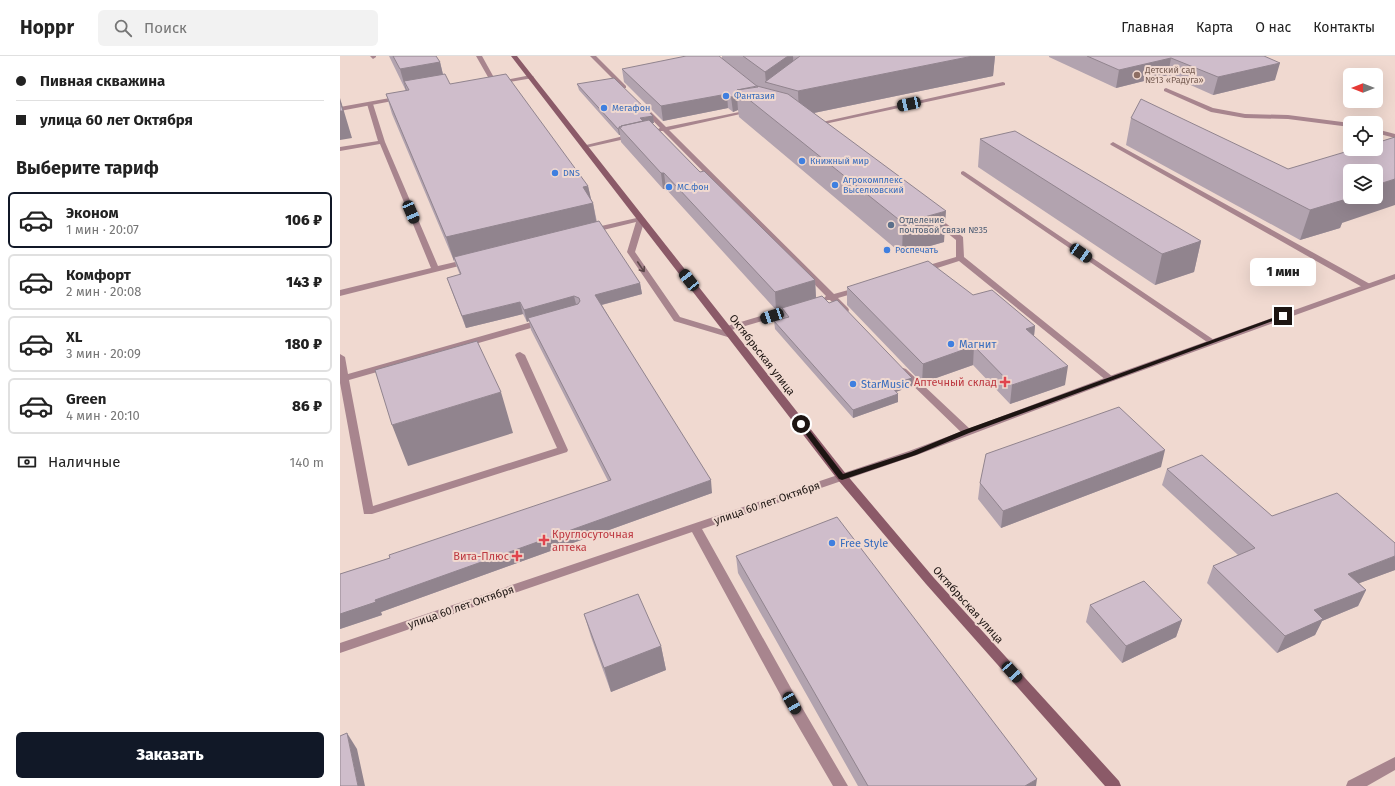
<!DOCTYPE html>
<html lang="ru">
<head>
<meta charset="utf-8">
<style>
  :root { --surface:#fff; --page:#f2f2f2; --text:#222; --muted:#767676; --line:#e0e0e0; --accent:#111827 }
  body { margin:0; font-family:"Fira Sans",sans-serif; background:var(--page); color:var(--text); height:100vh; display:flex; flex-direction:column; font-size:15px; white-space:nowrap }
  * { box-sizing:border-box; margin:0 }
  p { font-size:13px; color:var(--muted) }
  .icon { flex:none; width:22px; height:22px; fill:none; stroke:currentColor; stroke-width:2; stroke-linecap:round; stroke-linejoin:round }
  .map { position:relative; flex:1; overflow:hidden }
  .side { display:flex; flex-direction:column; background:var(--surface); width:340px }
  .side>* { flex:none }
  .guide { display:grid; align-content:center; height:88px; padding:0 16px; background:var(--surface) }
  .needle { width:26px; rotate:270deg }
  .controls { position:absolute; left:1003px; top:12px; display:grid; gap:8px }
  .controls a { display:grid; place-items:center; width:40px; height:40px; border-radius:6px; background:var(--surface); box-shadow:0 4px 16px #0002; font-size:20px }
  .end { position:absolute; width:18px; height:18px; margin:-9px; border:5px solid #1d1512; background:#fff; box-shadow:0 0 0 2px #fff }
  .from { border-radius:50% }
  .bubble { position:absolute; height:28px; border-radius:6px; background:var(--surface); box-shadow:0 4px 16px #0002; font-size:13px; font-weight:800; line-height:28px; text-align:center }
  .car { position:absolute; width:12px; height:24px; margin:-12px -6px; border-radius:5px; box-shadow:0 0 3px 1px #0007; background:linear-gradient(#222 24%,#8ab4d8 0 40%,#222 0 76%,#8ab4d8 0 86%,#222 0) }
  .guide b { display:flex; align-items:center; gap:14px; height:38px; font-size:15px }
  .guide b+b { border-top:1px solid var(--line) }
  .guide i { width:10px; height:10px; background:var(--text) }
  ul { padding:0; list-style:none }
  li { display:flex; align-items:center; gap:12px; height:56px; margin:0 8px 6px; padding:0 8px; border:2px solid var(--line); border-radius:6px }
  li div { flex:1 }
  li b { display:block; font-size:15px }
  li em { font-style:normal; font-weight:800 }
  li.active { border-color:var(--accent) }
  li>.icon { width:36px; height:36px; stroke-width:1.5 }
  h2 { padding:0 16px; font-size:18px; line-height:48px }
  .pay { display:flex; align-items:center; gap:10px; height:44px; padding:0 16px; font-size:15px }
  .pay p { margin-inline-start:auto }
  .button { display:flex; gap:8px; margin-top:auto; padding:8px 16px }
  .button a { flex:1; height:46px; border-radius:6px; background:var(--accent); color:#fff; font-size:16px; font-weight:800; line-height:46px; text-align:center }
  header { display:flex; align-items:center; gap:24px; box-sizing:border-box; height:56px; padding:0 20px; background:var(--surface); border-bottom:1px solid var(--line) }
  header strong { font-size:19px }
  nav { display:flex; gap:22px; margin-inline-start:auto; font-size:14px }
  .search { width:280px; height:36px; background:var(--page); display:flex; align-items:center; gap:10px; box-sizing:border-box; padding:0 14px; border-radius:6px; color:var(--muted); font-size:15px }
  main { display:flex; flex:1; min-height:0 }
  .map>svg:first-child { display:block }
</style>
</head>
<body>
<header>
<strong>Hoppr</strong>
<div class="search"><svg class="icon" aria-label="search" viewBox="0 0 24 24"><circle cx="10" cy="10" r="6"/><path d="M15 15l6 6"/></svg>Поиск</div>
<nav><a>Главная</a><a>Карта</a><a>О нас</a><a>Контакты</a></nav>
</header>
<main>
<section class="side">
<div class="guide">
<b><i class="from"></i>Пивная скважина</b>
<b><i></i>улица 60 лет Октября</b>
</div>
<h2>Выберите тариф</h2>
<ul>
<li class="active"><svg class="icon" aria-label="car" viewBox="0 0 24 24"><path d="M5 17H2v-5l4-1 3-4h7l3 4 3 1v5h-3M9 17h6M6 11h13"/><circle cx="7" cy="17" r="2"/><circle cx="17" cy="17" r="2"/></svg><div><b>Эконом</b><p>1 мин · 20:07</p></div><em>106 ₽</em></li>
<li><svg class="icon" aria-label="car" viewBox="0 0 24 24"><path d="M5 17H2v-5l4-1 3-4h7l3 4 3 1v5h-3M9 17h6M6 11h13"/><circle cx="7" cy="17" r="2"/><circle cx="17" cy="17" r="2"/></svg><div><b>Комфорт</b><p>2 мин · 20:08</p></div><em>143 ₽</em></li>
<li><svg class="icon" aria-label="car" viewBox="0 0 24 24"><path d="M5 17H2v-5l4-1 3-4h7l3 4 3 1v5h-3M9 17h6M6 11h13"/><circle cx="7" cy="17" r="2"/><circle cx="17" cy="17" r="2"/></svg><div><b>XL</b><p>3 мин · 20:09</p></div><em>180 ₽</em></li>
<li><svg class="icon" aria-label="car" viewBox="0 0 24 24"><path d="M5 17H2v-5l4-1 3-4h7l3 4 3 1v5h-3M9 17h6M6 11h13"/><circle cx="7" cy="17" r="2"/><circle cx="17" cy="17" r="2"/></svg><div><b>Green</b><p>4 мин · 20:10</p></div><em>86 ₽</em></li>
</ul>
<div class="pay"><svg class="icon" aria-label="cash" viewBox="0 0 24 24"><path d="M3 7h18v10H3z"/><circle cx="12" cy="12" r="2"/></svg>Наличные<p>140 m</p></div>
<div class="button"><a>Заказать</a></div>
</section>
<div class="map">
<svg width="1055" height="730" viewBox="0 0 1055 730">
  <rect width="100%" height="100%" fill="#f0d9d0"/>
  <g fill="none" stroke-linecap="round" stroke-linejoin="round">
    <path fill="#a8858e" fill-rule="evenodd" d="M30,0H36V1L33,3Z
      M136,0H142L157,27L156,28H152Z
      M250,0H256L286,30V32H282Z
      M663,26L665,27V29L480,69V71L478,72L473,68Z
      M826,32L873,52L905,58L948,59L1010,67V71L948,63L905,62L871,56L824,35V33Z
      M30,46L33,48L45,86L98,210L128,203L132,205L131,207L0,240V234L91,212L40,88L0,95V91L38,85L27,48Z
      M301,50H305L326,71L414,53V55L329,74L494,238L519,231H522V235L498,242L508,252L509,254L508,256H502L490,244H485L484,242L486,240L323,75H318V73L320,72L301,52Z
      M1036,73L1055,78V82L1036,77Z
      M292,78L294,79V81L245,92L242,90Z
      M773,86L1030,228L1031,230L1027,232H1024L771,89L770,88Z
      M623,115L625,116L877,286L876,288H870L621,118V116Z
      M591,160H597L623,181L624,201L773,321L775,323L773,325H767L619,205L585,216H579V212L616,201V184L591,164Z
      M301,161L305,163L295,196L340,261L383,274L384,271L451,251L454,250L458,253L457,255L388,275L395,279L391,282L334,265L287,196L296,166L251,177L247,175L248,173Z
      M202,263L206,266L205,268L9,324L33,450L217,392L175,299L177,297L180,296L185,299L228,394L227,396L32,458H24L0,327V298L5,301L8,318Z
      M563,312L566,313L631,374L632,376L631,378H623L560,317L558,315L560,313Z"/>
    <path fill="#a8858e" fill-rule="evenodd" d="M191,19L194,21L193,22L158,28L155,26Z
      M61,40L64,42L63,43L0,55V51Z
      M1055,218V223L773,325L577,399L362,473L457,643L508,730H493L447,651L352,476L0,597V587L569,395L767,321Z
      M1055,701V714L1027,730H1006L1008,725Z"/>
    <path fill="#8b5a68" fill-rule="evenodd" d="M171,0H177L506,418L594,522L779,725L781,730H765L586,528L498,424Z"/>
  </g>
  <path fill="#b2a3af" d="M49,0H96L100,6L103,18L110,28L248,130L251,144L253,147L257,166L300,227L302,238L262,249L372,437L41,556L42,559L0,573V518L50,502L268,425L191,274L189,265L187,266L183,258L126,272L111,233L107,222L120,219L114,204V205L52,58L46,38L66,35Z
    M382,0H655L653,20L474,57L604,186L562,198L399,61L398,54L393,56L388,52L323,65L284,26L282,13L382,3Z
    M709,0H924L935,24L873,39L828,19L776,32L709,1Z
    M237,28L314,67H312L360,116L475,224L476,242L436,254L326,133H323L281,86L280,79H279L239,34Z
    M791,62L948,113L1002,167L1000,172L960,184L786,89Z
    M640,83L861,185L854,216L815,229L638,111Z
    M507,231L633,239L695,270L694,280L725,329L670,348L633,309L582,327L507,249Z
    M489,247L572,322V330L556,336L558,346L513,362L435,273L434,265L444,262L442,260V252Z
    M821,411L661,472L638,443L640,427Z
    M827,413L932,460L1055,514L1019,527L1026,534L1018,550L982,565L975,579L937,597L867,527L873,510L898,499L822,429Z
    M396,500L696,730H518L398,517Z
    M750,549L842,564L836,581L782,607L746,566Z
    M244,558L321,590L326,614L271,636L251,581Z"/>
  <path fill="#91848e" d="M448,0H453L454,21L426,27L425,16Z
    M633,0H655L653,20L459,60L458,35Z
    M831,2L828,19L776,32L779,14Z
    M100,6L106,32L64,25L68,38H67L60,13Z
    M940,7L935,24L873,39L878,21Z
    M387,38L388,52L323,65L321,50Z
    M397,40L398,54L393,56L391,41Z
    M0,42L12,82L0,84Z
    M313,60L314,67L305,68L300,62Z
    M278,73H279L280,79H279Z
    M321,117H324L326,133H323Z
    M1055,123V149L1002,167L1000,172L960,184L970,154L1010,138V141H1036V129Z
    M248,130L252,147H253L257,170L114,201V205L106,181L243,131Z
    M606,155L604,186L562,198L563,167Z
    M861,185L854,216L815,229L822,198Z
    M475,224L476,242L436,254L435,236Z
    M300,227L302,238L257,250L255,239Z
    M234,240L237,252L188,262L189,265L187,266L184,254Z
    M180,246L183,258L126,272L122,260Z
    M695,270L693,289L686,273Z
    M634,290L633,309L582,327L583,308Z
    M728,310L725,329L670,348L672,329Z
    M572,322V330L550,338V329Z
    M161,336L173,377L68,410L52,369Z
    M558,338V346L513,362V354Z
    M825,394L821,411L661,472L663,455Z
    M371,424L372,437L41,556L42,559L0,573V558L35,544Z
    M1055,500V514L1001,534L1008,518Z
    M1026,534L1018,550L982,565L975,579L937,597L945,580L974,554Z
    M842,564L836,581L782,607L786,590Z
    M321,590L326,614L271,636L264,612Z
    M7,677L17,693L25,730H18Z
    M697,723L696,730H685Z"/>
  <path fill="#cfbdcb" stroke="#91848e" d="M53,0H96L100,6L60,13Z
    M346,0H379L418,31L397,34V40L391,41L387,38L321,50L282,13Z
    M403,0H448L425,16Z
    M460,0H633L458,35L425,26Z
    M747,0H924L940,7L878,21L831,2L779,14Z
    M105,18L110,28L166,18L248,130L243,131L253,147L106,181L46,38L69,34L64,25Z
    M274,22L313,60L300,62L303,65L281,70V71H279V73H278L237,28Z
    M417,30L448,38L606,155L563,167L397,34Z
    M801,43L948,113L1015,93H1036V87L1055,81V123L1036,129V115H1010V138L1004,139L1010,142L970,154L791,62Z
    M0,45L3,55H0Z
    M309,64L360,116L364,115L475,224L435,236L324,117H321L279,71H282L281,70Z
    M675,75L861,185L822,198L640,83Z
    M259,165L300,227L255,239L371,424L35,544L36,546L0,558V518L50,502L49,499L271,424L188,262L238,248L240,245L239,242L234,240L184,254L180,246L122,260L107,222L121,218L114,201Z
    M588,205L633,239L652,234L695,270L686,273L728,310L672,329L634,290L583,308L507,231Z
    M482,240L489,247L497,244L572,322L550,329L558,338L513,354L434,265L449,261L442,252Z
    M137,285L161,336L52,369L35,314Z
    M779,351L825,394L663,455L640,427L646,398Z
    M862,399L932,460L997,437L1055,487V500L1008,518L1026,534L974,554L983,563L945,580L873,510L915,492L827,413Z
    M497,461L697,723L685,730H528L396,500Z
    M804,525L842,564L786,590L750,549Z
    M298,538L321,590L264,612L244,558Z
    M7,677L18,730H0V680Z"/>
  <defs><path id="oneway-shaft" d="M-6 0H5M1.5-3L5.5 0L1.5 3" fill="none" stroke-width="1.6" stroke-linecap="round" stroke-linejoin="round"/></defs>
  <use stroke="#5c474a" href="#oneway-shaft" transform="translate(301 211) rotate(56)"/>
  <path fill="#1d1512" d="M941,259L946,260L629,377L576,399L502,424L499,423L458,368L464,367L503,418L571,396L624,374Z"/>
  <circle fill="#8d6e63" stroke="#f0d9d0" stroke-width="1.5" cx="797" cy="19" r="4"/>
  <g fill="#3f7fe0" stroke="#f0d9d0" stroke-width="1.5">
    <circle cx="386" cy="40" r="4"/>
    <circle cx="264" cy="52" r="4"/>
    <circle cx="462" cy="105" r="4"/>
    <circle cx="215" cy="117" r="4"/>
    <circle cx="495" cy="129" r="4"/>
    <circle cx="329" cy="131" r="4"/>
    <circle cx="547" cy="194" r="4"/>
    <circle cx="611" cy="288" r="4"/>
    <circle cx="513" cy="328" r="4"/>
    <circle cx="492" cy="487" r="4"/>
  </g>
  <circle fill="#5c6f8a" stroke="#f0d9d0" stroke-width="1.5" cx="551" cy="169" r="4"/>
  <g fill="#e0444e" stroke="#f0d9d0" stroke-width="1.5">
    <path d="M663 320h4v4h4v4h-4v4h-4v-4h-4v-4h4z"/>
    <path d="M202 478h4v4h4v4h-4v4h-4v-4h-4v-4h4z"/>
    <path d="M175 494h4v4h4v4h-4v4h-4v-4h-4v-4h4z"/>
  </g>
  <g text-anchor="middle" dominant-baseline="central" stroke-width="4" stroke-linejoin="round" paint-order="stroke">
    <g font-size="9" fill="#785e54" stroke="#f0d9d0" text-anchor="start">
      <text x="805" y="14">Детский сад<tspan x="805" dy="10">№13 «Радуга»</tspan></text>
    </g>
    <g font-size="9" fill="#366cbe" stroke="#f0d9d0" text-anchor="start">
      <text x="394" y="40">Фантазия</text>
      <text x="272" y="52">Мегафон</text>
      <text x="470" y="105">Книжный мир</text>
      <text x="223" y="117">DNS</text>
      <text x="503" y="124">Агрокомплекс<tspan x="503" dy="10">Выселковский</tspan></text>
      <text x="337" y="131">МС.фон</text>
      <text x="555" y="194">Роспечать</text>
    </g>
    <g font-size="9" fill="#4e5e75" stroke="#f0d9d0" text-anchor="start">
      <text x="559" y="164">Отделение<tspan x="559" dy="10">почтовой связи №35</tspan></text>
    </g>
    <g font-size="11" fill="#366cbe" stroke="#f0d9d0" text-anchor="start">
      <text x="619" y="288">Магнит</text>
      <text x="521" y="328">StarMusic</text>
      <text x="500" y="487">Free Style</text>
    </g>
    <g font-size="11" fill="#1d1512" stroke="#f0d9d0">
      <text transform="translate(422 299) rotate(52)">Октябрьская улица</text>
      <text transform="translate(427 447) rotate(-19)">улица 60 лет Октября</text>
      <text transform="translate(628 549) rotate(48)">Октябрьская улица</text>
      <text transform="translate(121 551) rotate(-19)">улица 60 лет Октября</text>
    </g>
    <g font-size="11" fill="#be3a42" stroke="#f0d9d0" text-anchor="end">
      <text x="657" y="326">Аптечный склад</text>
      <text x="212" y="478" text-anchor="start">Круглосуточная<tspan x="212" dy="13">аптека</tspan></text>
      <text x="169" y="500">Вита-Плюс</text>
    </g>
  </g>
</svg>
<div class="controls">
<a><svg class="needle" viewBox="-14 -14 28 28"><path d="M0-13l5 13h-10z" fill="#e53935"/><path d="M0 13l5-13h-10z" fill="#767676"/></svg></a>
<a><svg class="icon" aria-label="locate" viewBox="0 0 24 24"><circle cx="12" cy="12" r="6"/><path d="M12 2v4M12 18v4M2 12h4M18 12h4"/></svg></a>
<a><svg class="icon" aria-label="layers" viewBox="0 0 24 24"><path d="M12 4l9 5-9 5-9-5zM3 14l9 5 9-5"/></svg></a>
</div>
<i class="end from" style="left:461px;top:368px"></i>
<i class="end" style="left:943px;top:260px"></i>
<div class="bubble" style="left:910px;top:202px;width:66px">1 мин</div>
<i class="car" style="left:569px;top:48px;rotate:258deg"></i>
<i class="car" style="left:71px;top:156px;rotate:157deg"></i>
<i class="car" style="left:741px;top:197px;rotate:124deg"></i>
<i class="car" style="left:349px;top:224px;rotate:322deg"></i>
<i class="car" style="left:432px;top:260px;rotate:252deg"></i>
<i class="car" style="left:672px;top:616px;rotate:138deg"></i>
<i class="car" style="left:452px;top:647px;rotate:150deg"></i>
</div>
</main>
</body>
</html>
